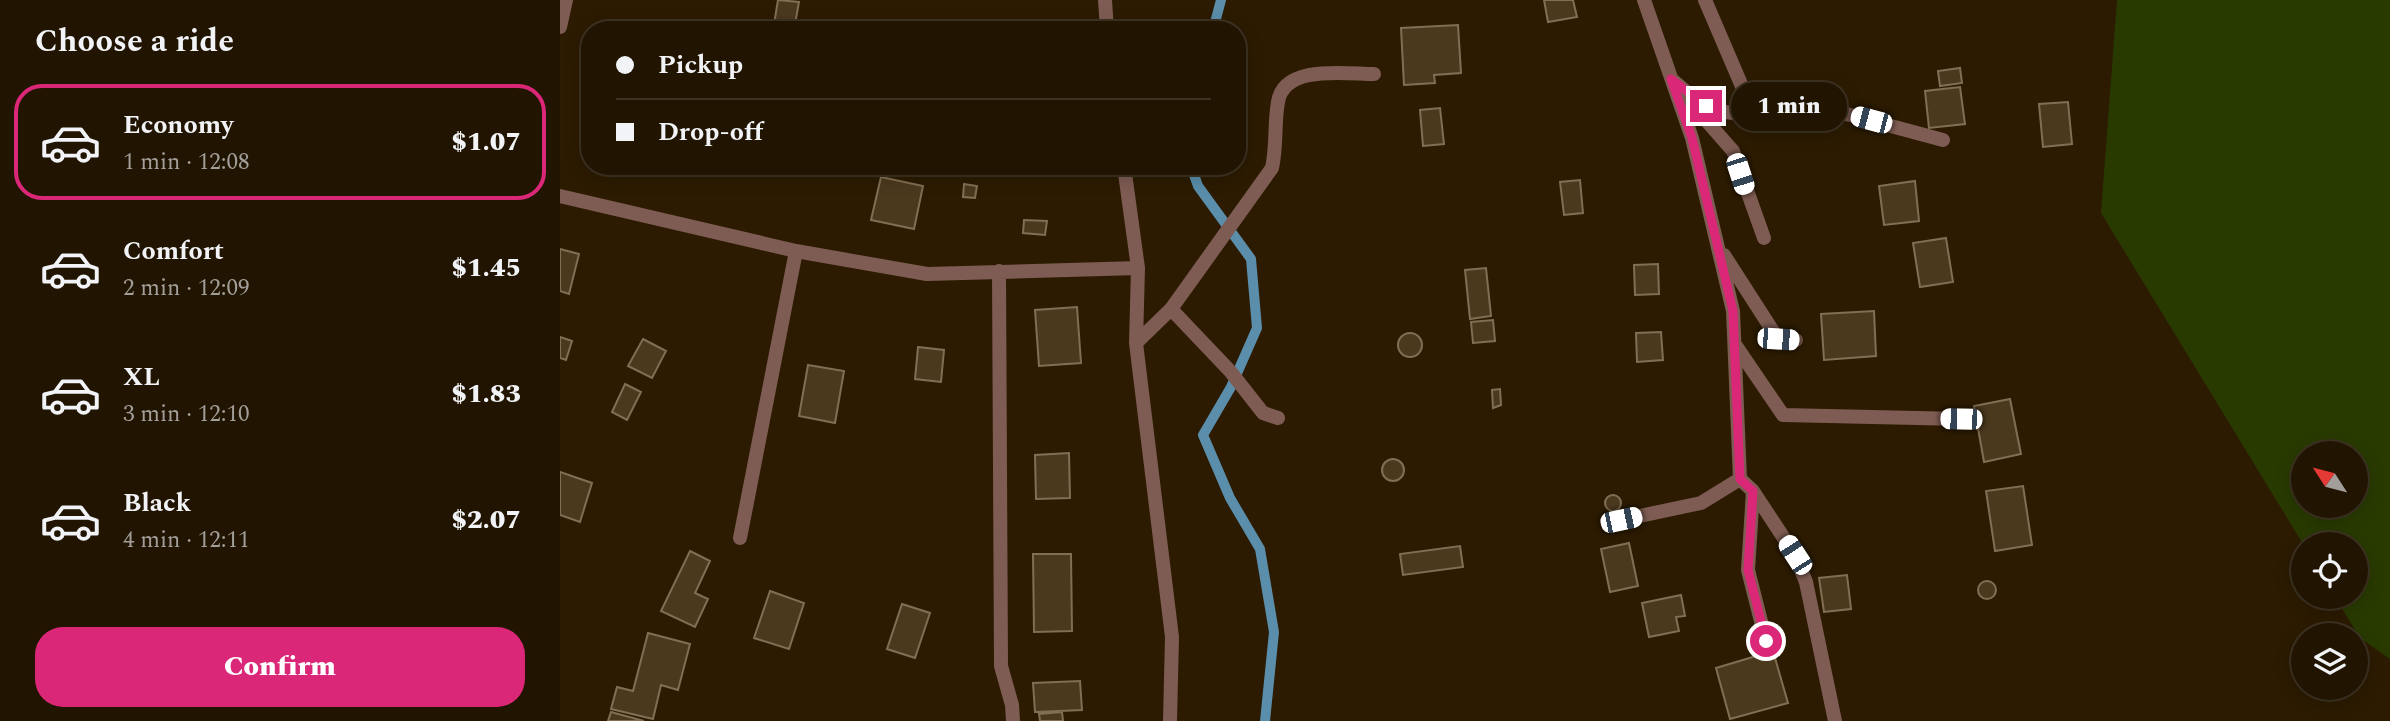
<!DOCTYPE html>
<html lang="en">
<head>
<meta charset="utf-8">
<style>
  :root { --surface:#211401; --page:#2d2110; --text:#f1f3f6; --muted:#a29e99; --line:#3e3323; --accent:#db2777 }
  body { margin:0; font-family:Spectral,serif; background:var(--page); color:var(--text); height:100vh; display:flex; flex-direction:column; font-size:26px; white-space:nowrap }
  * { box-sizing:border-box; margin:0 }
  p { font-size:23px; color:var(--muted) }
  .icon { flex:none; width:38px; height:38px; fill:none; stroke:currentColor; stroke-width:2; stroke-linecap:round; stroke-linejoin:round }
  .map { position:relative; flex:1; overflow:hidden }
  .sheet { display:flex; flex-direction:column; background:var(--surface); width:560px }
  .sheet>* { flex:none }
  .guide { position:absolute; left:21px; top:21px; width:665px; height:154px; border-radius:28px; box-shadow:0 4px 18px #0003,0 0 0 2px var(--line); display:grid; align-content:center; height:154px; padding:0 35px; background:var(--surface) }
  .needle { width:46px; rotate:306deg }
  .controls { position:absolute; left:1731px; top:441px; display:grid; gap:14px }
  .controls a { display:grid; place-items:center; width:77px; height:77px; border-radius:50%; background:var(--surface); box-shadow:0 4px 18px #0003,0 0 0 2px var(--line); font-size:35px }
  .end { position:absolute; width:32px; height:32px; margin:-16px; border:9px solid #db2777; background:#fff; box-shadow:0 0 0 4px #fff }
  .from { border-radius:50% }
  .bubble { position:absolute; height:49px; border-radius:24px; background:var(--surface); box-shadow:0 4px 18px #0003,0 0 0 2px var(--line); font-size:23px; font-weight:800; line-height:49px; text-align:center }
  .car { position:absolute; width:21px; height:42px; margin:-21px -10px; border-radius:9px; box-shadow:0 0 5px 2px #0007; background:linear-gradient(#fff 24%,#345 0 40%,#fff 0 76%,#345 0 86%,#fff 0) }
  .guide b { display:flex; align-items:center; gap:24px; height:66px; font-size:26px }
  .guide b+b { border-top:2px solid var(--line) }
  .guide i { width:18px; height:18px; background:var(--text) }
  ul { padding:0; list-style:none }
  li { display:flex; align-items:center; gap:21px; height:116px; margin:0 14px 10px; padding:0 21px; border:4px solid transparent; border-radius:28px }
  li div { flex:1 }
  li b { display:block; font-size:26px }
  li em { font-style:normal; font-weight:800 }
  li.on { border-color:var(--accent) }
  li>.icon { width:63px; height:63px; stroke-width:1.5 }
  h2 { padding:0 35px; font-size:32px; line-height:84px }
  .cta { display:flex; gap:14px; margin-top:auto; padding:14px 35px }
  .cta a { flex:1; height:80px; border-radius:28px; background:var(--accent); color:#fff; font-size:28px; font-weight:800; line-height:80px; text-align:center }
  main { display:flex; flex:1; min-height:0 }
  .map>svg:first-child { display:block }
</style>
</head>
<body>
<main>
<section class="sheet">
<h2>Choose a ride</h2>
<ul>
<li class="on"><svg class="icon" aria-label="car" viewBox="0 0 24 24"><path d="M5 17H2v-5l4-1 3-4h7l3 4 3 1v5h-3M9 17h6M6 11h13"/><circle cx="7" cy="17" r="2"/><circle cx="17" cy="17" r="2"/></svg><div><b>Economy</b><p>1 min · 12:08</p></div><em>$1.07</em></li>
<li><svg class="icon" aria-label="car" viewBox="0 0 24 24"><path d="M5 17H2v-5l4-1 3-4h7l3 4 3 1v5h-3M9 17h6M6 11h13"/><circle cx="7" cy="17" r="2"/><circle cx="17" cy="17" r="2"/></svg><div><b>Comfort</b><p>2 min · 12:09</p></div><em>$1.45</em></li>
<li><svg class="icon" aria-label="car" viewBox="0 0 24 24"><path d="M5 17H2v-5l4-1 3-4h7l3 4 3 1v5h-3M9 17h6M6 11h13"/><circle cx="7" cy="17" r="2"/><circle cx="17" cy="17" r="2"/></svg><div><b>XL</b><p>3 min · 12:10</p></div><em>$1.83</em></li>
<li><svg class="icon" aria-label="car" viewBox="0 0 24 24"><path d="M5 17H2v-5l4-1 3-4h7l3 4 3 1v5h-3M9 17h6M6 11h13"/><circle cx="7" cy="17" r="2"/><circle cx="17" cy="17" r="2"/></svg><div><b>Black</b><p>4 min · 12:11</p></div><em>$2.07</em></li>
</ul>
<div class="cta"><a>Confirm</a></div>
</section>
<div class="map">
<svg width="1830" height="721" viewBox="0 0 1830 721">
  <rect width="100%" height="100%" fill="#2c1b01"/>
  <path fill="#293a00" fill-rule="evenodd" d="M1557,0H1830V659L1800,638L1775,597H1796V544H1743L1541,213ZM1743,453H1796V506H1743Z"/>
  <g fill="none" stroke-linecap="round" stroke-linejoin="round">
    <path stroke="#5a8eab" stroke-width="10" d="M653,30L661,0
      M631,166L638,186L691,259L697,328L671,387L643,435L670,498L700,549L714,632L705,721"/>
  </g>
  <path fill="#4b391e" stroke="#826e52" stroke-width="2" d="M218,0L239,2L234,30H213Z
    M984,0H1013L1017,17L988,22Z
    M898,25L901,73L874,75L875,83L844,85L841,28Z
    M1400,68L1402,83L1380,86L1378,71Z
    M1400,87L1405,124L1369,128L1365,91Z
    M1508,102L1512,144L1483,147L1479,104Z
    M880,108L884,144L863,146L860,110Z
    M321,177L363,186L354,229L311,220Z
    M1020,180L1023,213L1004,215L1000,182Z
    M1355,181L1359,221L1324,225L1319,186Z
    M404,184L417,186L415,198L403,197Z
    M464,220L487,221L485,235L463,233Z
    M1386,238L1393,282L1360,287L1353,243Z
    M0,249L19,254L9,294L0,291Z
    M1098,264L1099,294L1075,295L1074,265Z
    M926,268L931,316L910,319L905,270Z
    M517,307L521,363L479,366L475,310Z
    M1314,311L1316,356L1264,360L1261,314Z
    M933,320L935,341L913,343L911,322Z
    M1101,332L1103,360L1077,362L1076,333Z
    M838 345a12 12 0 1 1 24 0a12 12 0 1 1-24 0Z
    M0,337L12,341L6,360L0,358Z
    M83,339L106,351L92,378L68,366Z
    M358,347L384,350L381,382L355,379Z
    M248,365L284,371L275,423L239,416Z
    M65,384L81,392L67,420L52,412Z
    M940,389L941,405L933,408L932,390Z
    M1450,399L1461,454L1424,462L1414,406Z
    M509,453L510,498L476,499L475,455Z
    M822 470a11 11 0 1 1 22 0a11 11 0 1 1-22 0Z
    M0,472L32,483L20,522L0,515Z
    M1463,486L1472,545L1435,551L1426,491Z
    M1045 503a8 8 0 1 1 16 0a8 8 0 1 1-16 0Z
    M1069,543L1078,586L1050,592L1041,549Z
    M900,546L903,567L843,575L840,554Z
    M130,551L150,561L135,593L148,599L135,627L101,611Z
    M473,554H511L512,631L474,632Z
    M1287,575L1291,609L1264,612L1259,578Z
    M1418 590a9 9 0 1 1 18 0a9 9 0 1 1-18 0Z
    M210,591L244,603L229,649L194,638Z
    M1121,595L1125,616L1116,617L1119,631L1089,637L1082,603Z
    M342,604L370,613L355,658L327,649Z
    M88,633L130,644L118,690L101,685L93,719L51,709L57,687L73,691Z
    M1213,651L1228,703L1170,719L1156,668Z
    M520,681L522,710L475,712L473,683Z
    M51,712L84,721H48Z
    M502,712L503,721H480L479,714Z"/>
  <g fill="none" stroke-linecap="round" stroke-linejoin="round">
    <path stroke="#7e5c53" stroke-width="14" d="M545,0L547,30
      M1084,0L1132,138L1173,311L1180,479L1193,491L1188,570L1206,641
      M1145,0L1193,112
      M0,27L6,0
      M1112,80C1123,88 1135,102 1147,107C1175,118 1213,114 1238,101L1383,140
      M1130,102L1173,151L1204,238
      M564,166L578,268L576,343L612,637L610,721
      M0,196L236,251L367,274L578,268
      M1164,255L1218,339L1236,340
      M439,271L441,666L452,705L453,721
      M611,309L670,371L703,413L718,418
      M576,343L611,309L712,168C717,146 714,124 718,102C724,64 786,74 814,74
      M1176,346L1223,415L1401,419
      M1193,491L1235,555L1246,582L1275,721
      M1061,520L1141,503L1180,479
      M180,538L236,251"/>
  </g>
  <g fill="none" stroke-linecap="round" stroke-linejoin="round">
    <path stroke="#db2777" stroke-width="9" d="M1146,106L1111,79L1132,138L1173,311L1180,479L1193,491L1188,570L1206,641"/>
  </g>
</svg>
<div class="controls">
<a><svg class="needle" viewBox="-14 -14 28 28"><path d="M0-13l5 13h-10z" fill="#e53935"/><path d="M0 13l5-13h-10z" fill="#a29e99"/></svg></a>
<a><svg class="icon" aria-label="locate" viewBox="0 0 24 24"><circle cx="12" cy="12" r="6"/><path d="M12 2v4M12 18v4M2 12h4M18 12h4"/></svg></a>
<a><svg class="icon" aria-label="layers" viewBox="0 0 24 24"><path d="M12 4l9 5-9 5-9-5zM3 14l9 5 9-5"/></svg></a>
</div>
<i class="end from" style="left:1206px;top:641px"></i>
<i class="end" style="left:1146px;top:106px"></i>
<div class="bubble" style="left:1171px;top:82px;width:116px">1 min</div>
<i class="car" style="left:1311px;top:120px;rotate:285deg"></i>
<i class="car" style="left:1180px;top:174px;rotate:162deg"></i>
<i class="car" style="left:1218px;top:339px;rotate:94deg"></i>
<i class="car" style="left:1401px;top:419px;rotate:271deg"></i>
<i class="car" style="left:1061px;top:520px;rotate:78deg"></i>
<i class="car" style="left:1235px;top:555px;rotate:327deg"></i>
<div class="guide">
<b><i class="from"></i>Pickup</b>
<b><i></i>Drop-off</b>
</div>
</div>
</main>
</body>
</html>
